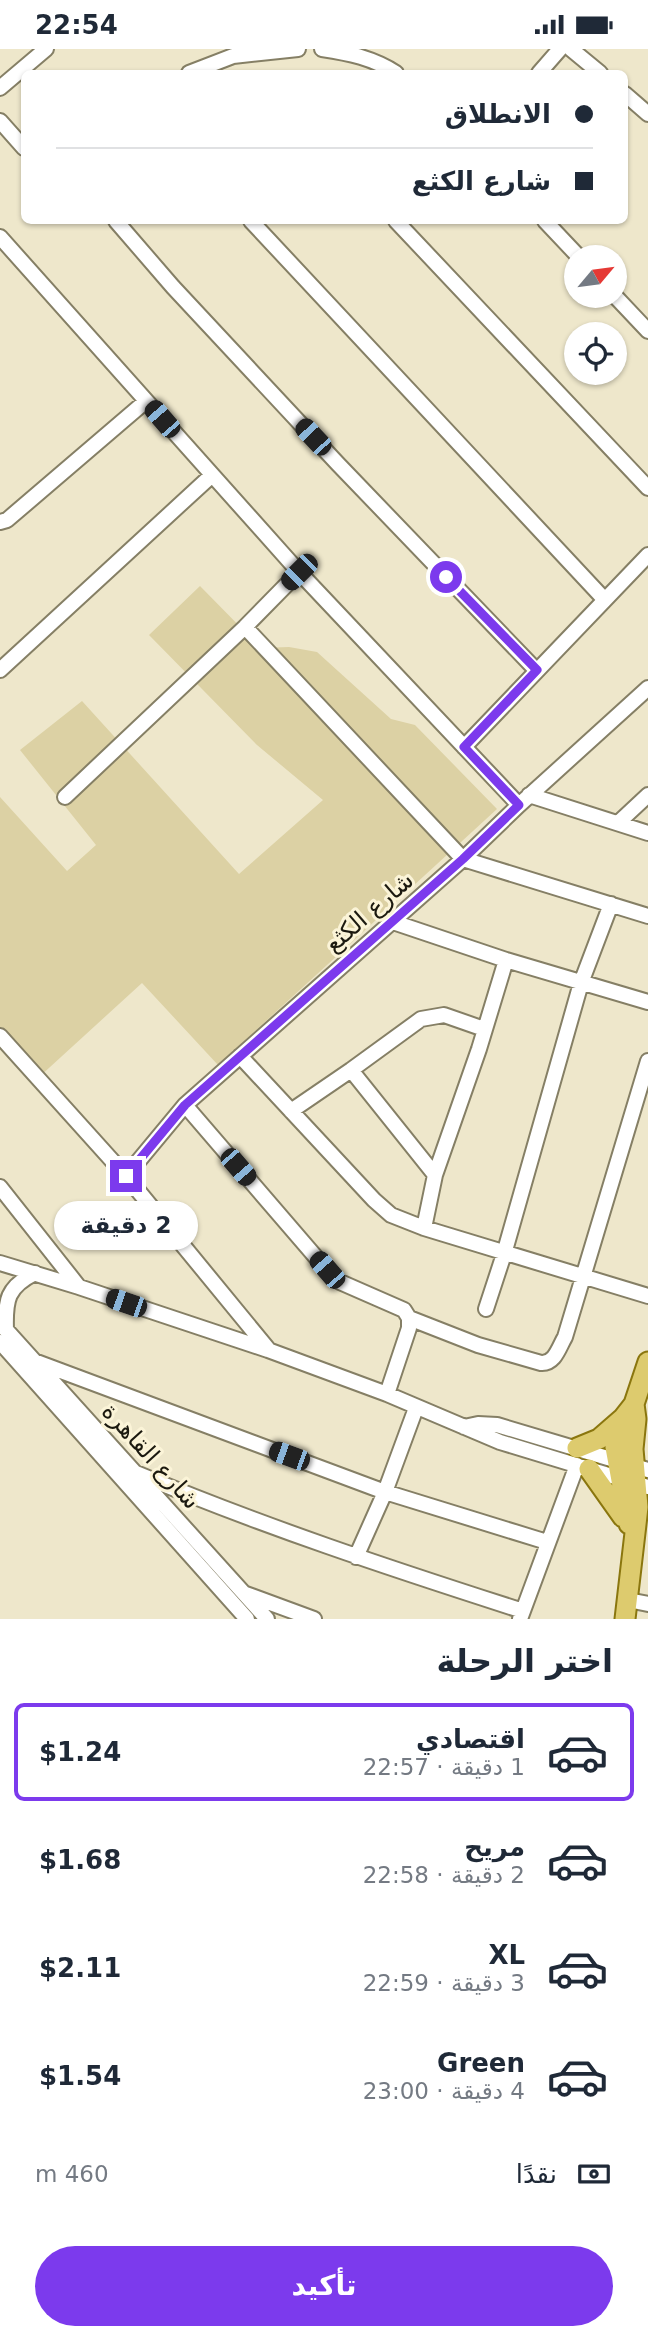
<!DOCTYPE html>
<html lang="ar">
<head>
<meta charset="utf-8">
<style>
  :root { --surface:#fff; --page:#f2f2f3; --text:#1f2937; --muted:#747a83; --line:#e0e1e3; --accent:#7c3aed }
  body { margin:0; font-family:"DejaVu Sans","Noto Naskh Arabic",sans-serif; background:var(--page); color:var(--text); direction:rtl; height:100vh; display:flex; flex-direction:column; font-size:26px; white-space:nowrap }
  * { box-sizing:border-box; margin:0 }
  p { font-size:23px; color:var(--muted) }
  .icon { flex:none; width:38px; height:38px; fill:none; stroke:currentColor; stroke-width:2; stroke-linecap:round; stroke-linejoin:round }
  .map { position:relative; height:1570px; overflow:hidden; direction:ltr }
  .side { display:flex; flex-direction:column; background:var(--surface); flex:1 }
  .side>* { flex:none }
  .banner { position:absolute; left:21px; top:21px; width:607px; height:154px; border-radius:10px; box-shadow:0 2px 5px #0004; direction:rtl; display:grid; align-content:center; height:154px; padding:0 35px; background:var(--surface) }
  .needle { width:46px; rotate:61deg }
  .controls { position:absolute; left:564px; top:196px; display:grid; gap:14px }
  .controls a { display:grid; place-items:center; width:63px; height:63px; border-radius:50%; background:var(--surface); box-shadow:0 2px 5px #0004; font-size:35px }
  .end { position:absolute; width:32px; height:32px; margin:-16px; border:9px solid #7c3aed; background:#fff; box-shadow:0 0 0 4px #fff }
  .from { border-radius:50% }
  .bubble { position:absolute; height:49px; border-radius:24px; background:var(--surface); box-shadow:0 2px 5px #0004; font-size:23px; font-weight:600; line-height:49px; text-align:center; direction:rtl }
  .car { position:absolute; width:21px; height:42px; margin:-21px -10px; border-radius:9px; box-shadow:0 0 5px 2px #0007; background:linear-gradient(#222 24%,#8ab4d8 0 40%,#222 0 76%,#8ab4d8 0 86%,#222 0) }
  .banner b { display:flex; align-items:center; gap:24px; height:66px; font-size:26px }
  .banner b+b { border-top:2px solid var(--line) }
  .banner i { width:18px; height:18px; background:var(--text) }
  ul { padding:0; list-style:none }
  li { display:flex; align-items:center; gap:21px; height:98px; margin:0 14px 10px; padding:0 21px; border:4px solid transparent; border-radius:10px }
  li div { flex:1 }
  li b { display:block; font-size:26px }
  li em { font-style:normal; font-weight:600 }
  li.on { border-color:var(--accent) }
  li>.icon { width:63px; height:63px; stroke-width:1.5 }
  h2 { padding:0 35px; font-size:32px; line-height:84px }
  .pay { display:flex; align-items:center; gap:18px; height:77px; padding:0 35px; font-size:26px }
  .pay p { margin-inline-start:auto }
  .cta { display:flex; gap:14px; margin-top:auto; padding:14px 35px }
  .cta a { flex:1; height:80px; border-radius:42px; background:var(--accent); color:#fff; font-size:28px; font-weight:600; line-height:80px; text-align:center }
  .status { display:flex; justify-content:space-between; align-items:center; height:49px; padding:0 35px; background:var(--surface); direction:ltr }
  .status svg { height:19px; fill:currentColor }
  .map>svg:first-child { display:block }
</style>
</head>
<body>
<div class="status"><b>22:54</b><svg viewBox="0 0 49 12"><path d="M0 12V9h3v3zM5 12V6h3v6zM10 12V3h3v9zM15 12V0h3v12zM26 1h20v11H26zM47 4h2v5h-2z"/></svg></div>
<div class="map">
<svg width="648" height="1570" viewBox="0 0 648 1570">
  <rect width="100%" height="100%" fill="#eee7cb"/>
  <path fill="#dcd1a4" d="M200,537L261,599L289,598L317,603L391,670L415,676L497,760L218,1016L142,934L38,1029L0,988V748L67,822L96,796L20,701L82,652L239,825L323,751L257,696L149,586Z"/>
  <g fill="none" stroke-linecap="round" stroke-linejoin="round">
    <g stroke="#857f65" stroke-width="18">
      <path id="minor" d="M322,0C349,4 373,9 396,24
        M571,0L600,24
        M189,24L233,7L298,0
        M539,24L560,0
        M0,39L46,0
        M625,45L648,65
        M0,72L24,99
        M116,172L173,238L338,415L536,621
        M251,172L604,550
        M396,172L648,439
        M545,172L579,208
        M0,188L299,523L519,756
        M614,246L648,282
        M0,473L7,471L146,352
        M245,578L463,810L648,867
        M0,621L211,427
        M464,698L648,506
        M529,746L648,784
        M65,748L245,578L299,523
        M618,774L648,746
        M393,873L506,911L648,953
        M0,987L126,1127L268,1300
        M240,1007L374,1151L391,1166L424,1179L648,1247
        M351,1021L435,1126
        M185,1056L327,1221L340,1233L404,1261L409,1269V1279L387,1345
        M291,1062L351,1021L421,970L444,966L484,980
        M126,1127L185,1056L463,810L519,756L648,639
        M0,1138L79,1238
        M424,1179L435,1126L479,1000L506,911
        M0,1214L79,1238L268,1301L387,1345L500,1393L648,1438
        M486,1260L504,1205L581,934L611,855
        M409,1269L478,1296L541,1314C555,1315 559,1298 565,1288L648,1012
        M0,1274L267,1570
        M6,1281C5,1251 7,1238 35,1224
        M0,1293L247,1570
        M34,1312L385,1443L547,1493
        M464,1378L478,1375L497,1376L648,1421
        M136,1424C262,1477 392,1520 523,1562
        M356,1508L385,1443L416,1359
        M246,1545L314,1570
        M628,1551L648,1555
        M520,1570L577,1416"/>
    </g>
    <g stroke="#8a760e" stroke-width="23">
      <path id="major" d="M577,1399L599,1390L622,1370
        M589,1420L623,1468
        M629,1475L615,1398L623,1369L634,1355L648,1313
        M625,1570L638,1458L633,1400L636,1370L634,1355"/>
    </g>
    <use href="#minor" stroke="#fff" stroke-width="14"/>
    <use href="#major" stroke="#ddcb6e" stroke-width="19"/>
  </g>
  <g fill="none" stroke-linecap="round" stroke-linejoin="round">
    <path stroke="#7c3aed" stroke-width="9" d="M126,1127L185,1056L463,810L519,756L464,698L537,621L446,528"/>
  </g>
  <g text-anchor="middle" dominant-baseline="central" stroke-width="6" stroke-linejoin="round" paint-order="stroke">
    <g font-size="24" fill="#1b190f" stroke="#fbf4d8">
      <text transform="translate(369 863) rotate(-41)">شارع الكثع</text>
      <text transform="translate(151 1407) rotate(48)">شارع القاهرة</text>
    </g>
  </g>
</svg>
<div class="controls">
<a><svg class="needle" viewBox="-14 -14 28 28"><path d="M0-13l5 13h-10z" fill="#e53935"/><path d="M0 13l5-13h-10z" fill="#747a83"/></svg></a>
<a><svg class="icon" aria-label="locate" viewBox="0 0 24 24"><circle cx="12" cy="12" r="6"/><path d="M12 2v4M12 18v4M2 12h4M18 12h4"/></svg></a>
</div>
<i class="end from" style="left:446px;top:528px"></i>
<i class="end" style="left:126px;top:1127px"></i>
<div class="bubble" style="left:54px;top:1152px;width:144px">2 دقيقة</div>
<i class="car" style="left:162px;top:370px;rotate:319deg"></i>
<i class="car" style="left:313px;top:388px;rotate:317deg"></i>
<i class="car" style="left:299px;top:523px;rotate:225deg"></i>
<i class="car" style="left:238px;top:1118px;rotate:139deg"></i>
<i class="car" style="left:327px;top:1221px;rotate:319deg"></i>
<i class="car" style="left:126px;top:1254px;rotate:289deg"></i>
<i class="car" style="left:289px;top:1407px;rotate:290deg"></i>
<div class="banner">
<b><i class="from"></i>الانطلاق</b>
<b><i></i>شارع الكثع</b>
</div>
</div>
<section class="side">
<h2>اختر الرحلة</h2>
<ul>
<li class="on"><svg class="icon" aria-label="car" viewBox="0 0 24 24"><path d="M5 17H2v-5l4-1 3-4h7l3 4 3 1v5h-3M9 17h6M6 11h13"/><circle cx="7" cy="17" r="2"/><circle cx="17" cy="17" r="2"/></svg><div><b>اقتصادي</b><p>1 دقيقة · 22:57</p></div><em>$1.24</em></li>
<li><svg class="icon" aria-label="car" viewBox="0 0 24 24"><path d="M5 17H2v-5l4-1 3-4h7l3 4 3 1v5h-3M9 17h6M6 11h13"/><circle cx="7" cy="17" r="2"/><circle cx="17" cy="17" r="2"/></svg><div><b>مريح</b><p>2 دقيقة · 22:58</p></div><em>$1.68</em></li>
<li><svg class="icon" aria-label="car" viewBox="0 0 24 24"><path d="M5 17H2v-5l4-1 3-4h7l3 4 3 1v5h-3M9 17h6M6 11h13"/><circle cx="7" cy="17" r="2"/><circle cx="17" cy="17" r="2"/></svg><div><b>XL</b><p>3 دقيقة · 22:59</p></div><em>$2.11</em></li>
<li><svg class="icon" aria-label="car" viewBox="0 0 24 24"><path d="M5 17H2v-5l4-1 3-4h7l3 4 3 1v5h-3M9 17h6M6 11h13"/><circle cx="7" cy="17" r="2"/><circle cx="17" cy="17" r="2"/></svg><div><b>Green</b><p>4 دقيقة · 23:00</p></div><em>$1.54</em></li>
</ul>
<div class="pay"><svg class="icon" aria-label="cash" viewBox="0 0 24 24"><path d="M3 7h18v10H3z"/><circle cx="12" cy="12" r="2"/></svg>نقدًا<p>460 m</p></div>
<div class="cta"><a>تأكيد</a></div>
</section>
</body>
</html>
